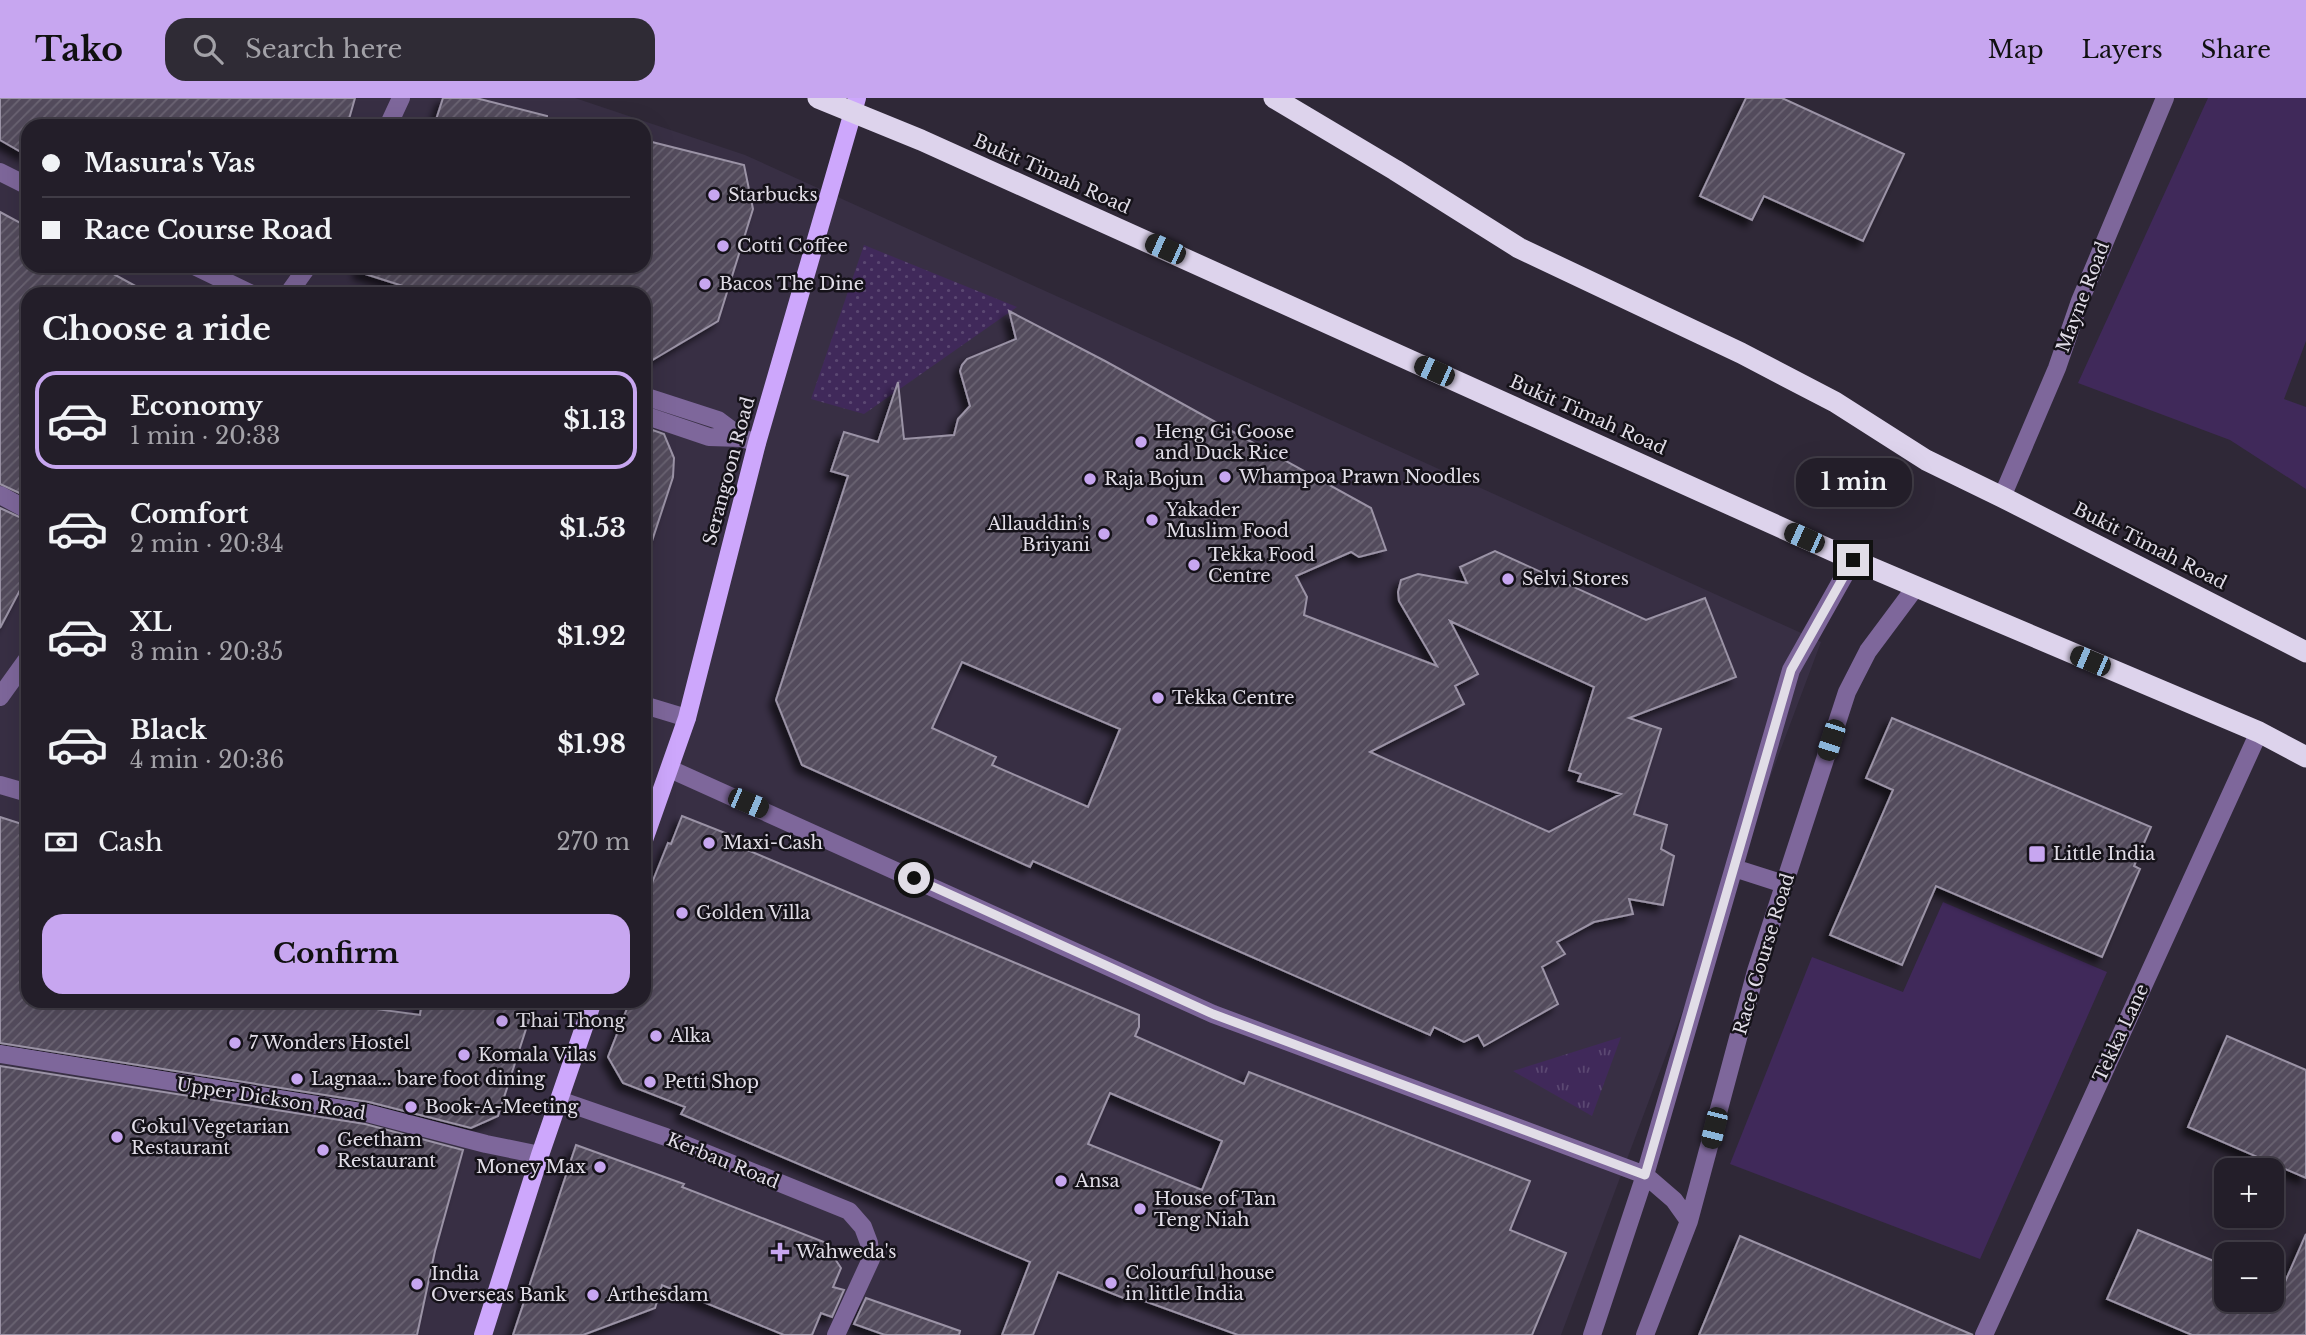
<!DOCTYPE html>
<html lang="en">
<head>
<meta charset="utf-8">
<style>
  :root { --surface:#231e29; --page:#2f2b35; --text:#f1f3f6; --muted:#a3a2a8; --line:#403c46; --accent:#c7a6f0 }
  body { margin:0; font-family:"Libre Baskerville",serif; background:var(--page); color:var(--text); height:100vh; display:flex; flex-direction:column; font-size:26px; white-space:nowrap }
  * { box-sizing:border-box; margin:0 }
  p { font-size:23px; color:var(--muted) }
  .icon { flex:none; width:38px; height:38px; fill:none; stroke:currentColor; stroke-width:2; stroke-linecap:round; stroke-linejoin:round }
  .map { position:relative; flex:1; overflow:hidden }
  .panel { position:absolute; left:21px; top:189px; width:630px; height:721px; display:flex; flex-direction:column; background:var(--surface); border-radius:21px; box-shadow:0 7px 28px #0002,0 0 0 2px var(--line) }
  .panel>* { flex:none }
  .guide { position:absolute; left:21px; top:21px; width:630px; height:154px; border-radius:21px; box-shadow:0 7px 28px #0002,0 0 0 2px var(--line); display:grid; align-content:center; height:154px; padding:0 21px; background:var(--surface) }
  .fabs { position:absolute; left:2214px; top:1060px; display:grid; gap:14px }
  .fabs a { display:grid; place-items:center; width:70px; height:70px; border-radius:14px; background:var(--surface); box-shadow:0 7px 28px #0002,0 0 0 2px var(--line); font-size:35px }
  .end { position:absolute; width:32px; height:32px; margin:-16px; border:9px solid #e1dde7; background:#111; box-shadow:0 0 0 4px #111 }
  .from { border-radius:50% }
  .bubble { position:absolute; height:49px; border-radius:21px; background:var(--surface); box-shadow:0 7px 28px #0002,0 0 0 2px var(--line); font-size:23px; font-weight:800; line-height:49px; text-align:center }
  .car { position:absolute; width:21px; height:42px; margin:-21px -10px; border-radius:9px; box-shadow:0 0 5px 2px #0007; background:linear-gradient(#222 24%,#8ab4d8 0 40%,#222 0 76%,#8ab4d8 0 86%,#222 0) }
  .guide b { display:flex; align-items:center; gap:24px; height:66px; font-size:26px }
  .guide b+b { border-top:2px solid var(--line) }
  .guide i { width:18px; height:18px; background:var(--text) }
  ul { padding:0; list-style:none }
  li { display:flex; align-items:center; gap:21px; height:98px; margin:0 14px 10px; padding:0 7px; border:4px solid transparent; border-radius:21px }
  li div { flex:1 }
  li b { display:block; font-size:26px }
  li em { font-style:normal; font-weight:800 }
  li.selected { border-color:var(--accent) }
  li>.icon { width:63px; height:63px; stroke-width:1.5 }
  h2 { padding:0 21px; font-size:32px; line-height:84px }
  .pay { display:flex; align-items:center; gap:18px; height:77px; padding:0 21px; font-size:26px }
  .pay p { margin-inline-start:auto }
  .button { display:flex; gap:14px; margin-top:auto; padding:14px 21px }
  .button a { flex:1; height:80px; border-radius:21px; background:var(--accent); color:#111; font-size:28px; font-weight:800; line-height:80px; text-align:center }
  header { display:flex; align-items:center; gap:42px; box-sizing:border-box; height:98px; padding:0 35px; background:var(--accent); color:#111 }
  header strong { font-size:33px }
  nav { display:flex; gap:38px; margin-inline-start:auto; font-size:24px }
  .search { width:490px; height:63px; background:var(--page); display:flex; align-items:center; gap:18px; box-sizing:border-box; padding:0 24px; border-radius:21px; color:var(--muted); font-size:26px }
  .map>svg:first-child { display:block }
</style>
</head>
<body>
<header>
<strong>Tako</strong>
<div class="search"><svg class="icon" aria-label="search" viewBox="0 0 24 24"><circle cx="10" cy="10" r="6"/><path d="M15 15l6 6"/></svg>Search here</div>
<nav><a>Map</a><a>Layers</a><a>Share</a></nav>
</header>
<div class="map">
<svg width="2306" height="1237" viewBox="0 0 2306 1237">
  <defs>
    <pattern id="park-tufts" width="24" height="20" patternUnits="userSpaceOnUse" patternTransform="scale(1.75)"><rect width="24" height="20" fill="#40295a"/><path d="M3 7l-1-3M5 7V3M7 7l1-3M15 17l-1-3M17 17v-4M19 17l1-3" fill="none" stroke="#5b4872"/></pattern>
    <pattern id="garden-dots" width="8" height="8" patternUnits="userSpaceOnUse" patternTransform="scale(1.75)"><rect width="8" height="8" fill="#40295a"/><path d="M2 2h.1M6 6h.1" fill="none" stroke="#5b4872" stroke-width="1.8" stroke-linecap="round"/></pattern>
    <pattern id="building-hatch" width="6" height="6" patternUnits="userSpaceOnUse" patternTransform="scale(1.75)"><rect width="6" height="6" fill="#524b5c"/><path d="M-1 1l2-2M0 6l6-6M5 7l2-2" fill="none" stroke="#6b6473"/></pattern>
    <filter id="shadow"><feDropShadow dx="-6" dy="6" stdDeviation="3.5" flood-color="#0009"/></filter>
  </defs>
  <rect width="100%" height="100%" fill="#2f2837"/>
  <path fill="#382f44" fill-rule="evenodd" d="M0,0H575L745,57L1821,544L1561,1237H0ZM28,28H644V168H28ZM28,196H644V903H28Z"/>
  <path fill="#40295a" d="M2208,0H2306V243L2284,301L2306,309V391L2230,342L2078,285Z
    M1943,804L2107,874L1980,1161L1730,1066L1812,859L1903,894Z"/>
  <path fill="url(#park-tufts)" d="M1621,939L1592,1018L1513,973Z"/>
  <path fill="url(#garden-dots)" d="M864,147L1017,209L864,316L811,301Z"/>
  <path fill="url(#building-hatch)" stroke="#9b93a6" stroke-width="2" fill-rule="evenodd" filter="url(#shadow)" d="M0,0H355L347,28H28V58L0,42Z
    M443,0H476L547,18L546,28H434Z
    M1746,0H1782L1904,56L1863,143L1764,98L1752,122L1700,98Z
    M644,42L744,67L753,111L718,223L644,267V196H428L359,174L360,168H644Z
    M0,114L28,129V168H99L150,196H28V399L0,386Z
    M1009,213L1105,263L1371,410L1386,452L1359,459L1351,454L1296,478L1307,499L1304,517L1437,568L1399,503L1398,494L1401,482L1418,476L1467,485L1460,469L1495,453L1646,522L1705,500L1736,579L1629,620L1661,631L1634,716L1667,727L1661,751L1674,758L1663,807L1629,801L1633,816L1594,824L1557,844L1565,856L1542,869L1558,906L1484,948L1478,937L1464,944L1434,929L1430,937L1033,763L1030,769L802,667L776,602L848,378L831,373L844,334L878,344L898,284L904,341L954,337L958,321L970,308L960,273L962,267L967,261L1016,241ZM1450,523L1594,589L1569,672L1581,676L1578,683L1621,696L1549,734L1370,654L1464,606L1455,588L1478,576ZM962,564L1120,631L1088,709L992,667L996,659L932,630Z
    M644,329L664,336L674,360L673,379L650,449L644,448Z
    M0,410L28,423V477L0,530Z
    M1892,620L2151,729L2134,768L2140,771L2102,859L1936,788L1902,867L1830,837L1893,692L1866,680Z
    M682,718L748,744L745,751L1139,917V929L1135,938L1244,986L1249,974L1530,1083L1510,1132L1566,1155L1532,1237H1238L1128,1197L1126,1201L1058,1174L1033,1237H1002L1030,1164L681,1016L685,1009L623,985L608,959L630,903H644V805L668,745L671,746ZM1110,995L1222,1043L1202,1092L1088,1046Z
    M0,719L28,728V903H317L420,917L422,903H535L498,1018L471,1030L369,1004L0,945Z
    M2227,938L2306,972V1080L2188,1029Z
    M0,968L365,1026L463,1052L435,1153L417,1237H0Z
    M576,1047L684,1086L682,1089L824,1144L841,1170L833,1189L844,1192L832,1219L821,1215L812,1237H784L662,1187L655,1210L583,1237H513Z
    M2138,1132L2226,1168V1202H2272V1188L2281,1193L2306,1136V1237H2192L2107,1201Z
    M1740,1138L1973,1237H1699Z
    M866,1200L960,1233L959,1237H885L854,1226Z"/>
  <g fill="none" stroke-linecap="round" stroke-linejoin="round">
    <path stroke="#7e679b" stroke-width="18" d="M388,28L401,0
      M0,74L28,88
      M194,168L252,196
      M288,196L308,168
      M644,298L718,322L742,340
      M644,317L709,339L742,340L757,345
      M0,397L28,412
      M2002,399L2057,270L2080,203L2165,0
      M0,599L28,560
      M644,607L687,620
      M670,671L1213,916L1645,1077L1674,1102L1689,1123
      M0,687L28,695
      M1734,770L1784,786
      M0,956L367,1015L486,1046L540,1057
      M559,1002L666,1039L849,1113L863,1129L869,1145L871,1161L836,1237
      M1592,1237L1645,1077L1791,572L1853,462
      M1645,1237L1689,1123L1756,873L1847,594L1868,553L1915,490
      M1984,1237L2259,634"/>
    <path stroke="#cda7fc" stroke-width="18" d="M644,742L687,620L757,345L857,0
      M483,1237L540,1057L593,903"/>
    <path stroke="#ddd3ec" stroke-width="21" d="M818,0L921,42L1853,462L2259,634L2306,659
      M1274,0L1395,72L1519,150L1741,255L1835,304L1926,362L2002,399L2306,554"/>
  </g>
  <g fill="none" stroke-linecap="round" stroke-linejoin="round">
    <path stroke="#e1dde7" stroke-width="9" d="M914,780L1213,916L1645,1077L1791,572L1853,462"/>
  </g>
  <g fill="#c7a6f0" stroke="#151219" stroke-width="2.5">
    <circle cx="714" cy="97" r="7"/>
    <circle cx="723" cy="148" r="7"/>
    <circle cx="705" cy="186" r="7"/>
    <circle cx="1141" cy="344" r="7"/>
    <circle cx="1225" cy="379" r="7"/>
    <circle cx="1090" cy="381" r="7"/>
    <circle cx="1152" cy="422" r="7"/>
    <circle cx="1104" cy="436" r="7"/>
    <circle cx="1194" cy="467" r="7"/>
    <circle cx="1508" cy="481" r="7"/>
    <circle cx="1158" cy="600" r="7"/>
    <circle cx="709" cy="745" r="7"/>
    <rect x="2028" y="747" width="18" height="18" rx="3.5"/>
    <circle cx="682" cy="815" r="7"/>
    <circle cx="502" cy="923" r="7"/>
    <circle cx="656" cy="938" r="7"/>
    <circle cx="235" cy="945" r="7"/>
    <circle cx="464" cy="957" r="7"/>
    <circle cx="297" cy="981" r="7"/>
    <circle cx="650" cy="984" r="7"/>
    <circle cx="411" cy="1009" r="7"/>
    <circle cx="117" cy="1039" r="7"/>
    <circle cx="323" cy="1052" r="7"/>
    <circle cx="600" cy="1069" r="7"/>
    <circle cx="1061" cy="1083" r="7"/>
    <circle cx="1140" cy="1111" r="7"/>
    <path d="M776.5 1143.5h7v7h7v7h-7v7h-7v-7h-7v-7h7z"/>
    <circle cx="1111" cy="1185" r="7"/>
    <circle cx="417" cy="1186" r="7"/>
    <circle cx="593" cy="1197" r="7"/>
  </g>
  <g text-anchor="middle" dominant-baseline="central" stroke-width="5" stroke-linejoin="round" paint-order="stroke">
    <g font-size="18" fill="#e1dde7" stroke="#151219">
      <text transform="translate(1052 76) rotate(24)">Bukit Timah Road</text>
      <text transform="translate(2083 199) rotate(-69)">Mayne Road</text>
      <text transform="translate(1588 317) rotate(24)">Bukit Timah Road</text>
      <text transform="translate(729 373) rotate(-75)">Serangoon Road</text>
      <text transform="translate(2150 448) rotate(27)">Bukit Timah Road</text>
      <text transform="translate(1764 856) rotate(-73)">Race Course Road</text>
      <text transform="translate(2121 935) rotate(-65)">Tekka Lane</text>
      <text transform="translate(271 1001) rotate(9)">Upper Dickson Road</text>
      <text transform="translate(723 1063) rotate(22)">Kerbau Road</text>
    </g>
    <g font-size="18" fill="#e1dde7" stroke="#151219" text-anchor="start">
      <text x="728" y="97">Starbucks</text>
      <text x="737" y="148">Cotti Coffee</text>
      <text x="719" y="186">Bacos The Dine</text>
      <text x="1155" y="334">Heng Gi Goose<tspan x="1155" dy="21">and Duck Rice</tspan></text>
      <text x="1239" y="379">Whampoa Prawn Noodles</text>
      <text x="1104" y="381">Raja Bojun</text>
      <text x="1166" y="412">Yakader<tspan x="1166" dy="21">Muslim Food</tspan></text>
      <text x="1090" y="426" text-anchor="end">Allauddin’s<tspan x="1090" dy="21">Briyani</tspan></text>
      <text x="1208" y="457">Tekka Food<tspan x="1208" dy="21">Centre</tspan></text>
      <text x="1522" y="481">Selvi Stores</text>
      <text x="1172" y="600">Tekka Centre</text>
      <text x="723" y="745">Maxi-Cash</text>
      <text x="2053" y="756">Little India</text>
      <text x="696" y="815">Golden Villa</text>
      <text x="516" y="923">Thai Thong</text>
      <text x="670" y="938">Alka</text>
      <text x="249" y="945">7 Wonders Hostel</text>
      <text x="478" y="957">Komala Vilas</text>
      <text x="311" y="981">Lagnaa... bare foot dining</text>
      <text x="664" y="984">Petti Shop</text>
      <text x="425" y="1009">Book-A-Meeting</text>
      <text x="131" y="1029">Gokul Vegetarian<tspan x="131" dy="21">Restaurant</tspan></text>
      <text x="337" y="1042">Geetham<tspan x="337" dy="21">Restaurant</tspan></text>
      <text x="586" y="1069" text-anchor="end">Money Max</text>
      <text x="1075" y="1083">Ansa</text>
      <text x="1154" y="1101">House of Tan<tspan x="1154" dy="21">Teng Niah</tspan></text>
      <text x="796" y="1154">Wahweda's</text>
      <text x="1125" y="1175">Colourful house<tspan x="1125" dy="21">in little India</tspan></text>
      <text x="431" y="1176">India<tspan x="431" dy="21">Overseas Bank</tspan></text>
      <text x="607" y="1197">Arthesdam</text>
    </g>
  </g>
</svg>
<div class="fabs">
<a>+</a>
<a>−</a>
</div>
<i class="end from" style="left:914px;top:780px"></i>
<i class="end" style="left:1853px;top:462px"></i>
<div class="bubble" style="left:1796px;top:360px;width:116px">1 min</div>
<i class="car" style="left:1165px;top:151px;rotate:294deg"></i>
<i class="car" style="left:1434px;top:273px;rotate:294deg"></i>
<i class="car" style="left:1804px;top:440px;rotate:294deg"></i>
<i class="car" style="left:2090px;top:563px;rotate:293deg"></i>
<i class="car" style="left:1831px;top:642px;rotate:198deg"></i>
<i class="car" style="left:748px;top:705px;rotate:113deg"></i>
<i class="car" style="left:1714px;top:1030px;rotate:194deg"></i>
<div class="guide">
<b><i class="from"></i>Masura's Vas</b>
<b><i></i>Race Course Road</b>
</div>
<section class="panel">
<h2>Choose a ride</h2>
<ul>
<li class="selected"><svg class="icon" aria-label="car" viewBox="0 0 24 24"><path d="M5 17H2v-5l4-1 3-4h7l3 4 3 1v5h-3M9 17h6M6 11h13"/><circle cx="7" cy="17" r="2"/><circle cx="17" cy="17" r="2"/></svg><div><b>Economy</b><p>1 min · 20:33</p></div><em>$1.13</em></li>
<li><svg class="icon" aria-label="car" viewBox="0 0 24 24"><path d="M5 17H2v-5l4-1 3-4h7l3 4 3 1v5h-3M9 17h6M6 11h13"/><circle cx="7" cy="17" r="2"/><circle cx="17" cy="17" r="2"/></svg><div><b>Comfort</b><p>2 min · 20:34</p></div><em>$1.53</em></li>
<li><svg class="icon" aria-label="car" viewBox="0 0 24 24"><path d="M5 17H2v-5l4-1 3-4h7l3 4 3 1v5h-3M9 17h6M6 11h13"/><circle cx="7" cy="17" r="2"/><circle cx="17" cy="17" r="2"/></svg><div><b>XL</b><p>3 min · 20:35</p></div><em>$1.92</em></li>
<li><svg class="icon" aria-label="car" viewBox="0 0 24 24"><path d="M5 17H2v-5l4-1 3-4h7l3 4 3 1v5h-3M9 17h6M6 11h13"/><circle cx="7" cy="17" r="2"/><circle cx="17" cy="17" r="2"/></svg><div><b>Black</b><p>4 min · 20:36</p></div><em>$1.98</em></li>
</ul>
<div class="pay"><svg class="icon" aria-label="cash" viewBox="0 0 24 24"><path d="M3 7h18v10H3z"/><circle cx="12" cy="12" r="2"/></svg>Cash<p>270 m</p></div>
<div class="button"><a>Confirm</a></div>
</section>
</div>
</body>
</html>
